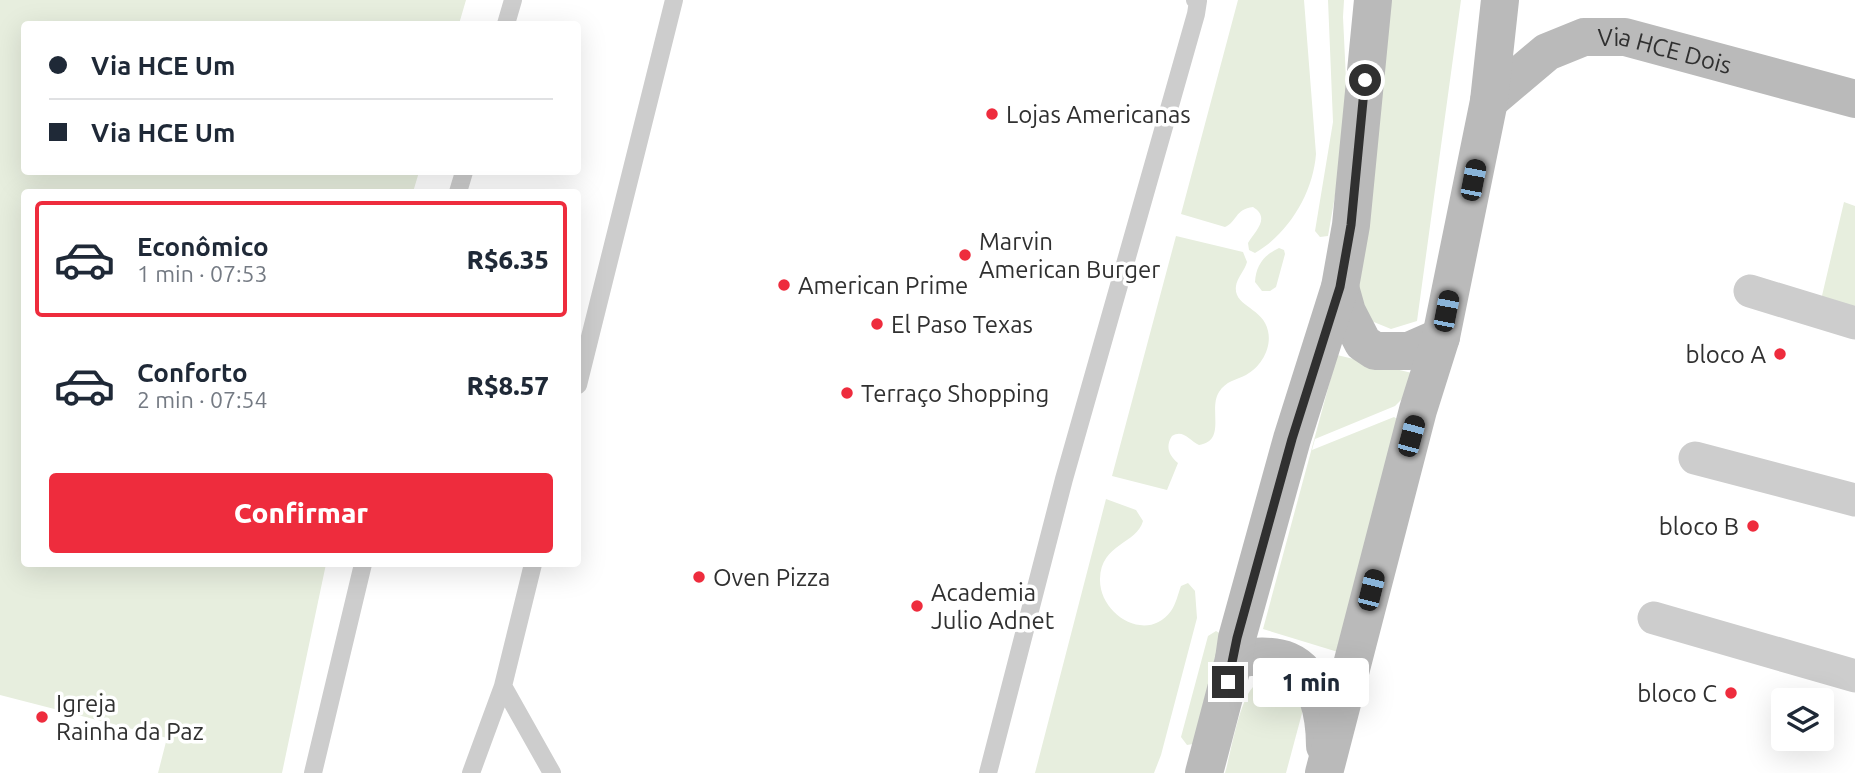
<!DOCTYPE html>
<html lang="pt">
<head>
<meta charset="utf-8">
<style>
  :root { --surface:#fff; --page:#f2f2f3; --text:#1f2937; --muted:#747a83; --line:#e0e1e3; --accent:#ee2c3d }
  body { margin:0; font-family:Ubuntu,sans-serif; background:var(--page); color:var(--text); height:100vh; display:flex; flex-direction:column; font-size:26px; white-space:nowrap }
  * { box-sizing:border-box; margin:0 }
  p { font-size:23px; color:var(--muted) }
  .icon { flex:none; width:38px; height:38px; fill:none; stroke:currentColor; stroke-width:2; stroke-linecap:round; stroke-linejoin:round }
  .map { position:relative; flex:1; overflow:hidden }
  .drawer { position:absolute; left:21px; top:189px; width:560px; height:378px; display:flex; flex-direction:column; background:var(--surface); border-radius:7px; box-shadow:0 7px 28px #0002 }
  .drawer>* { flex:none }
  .top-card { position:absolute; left:21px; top:21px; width:560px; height:154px; border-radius:7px; box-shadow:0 7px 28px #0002; display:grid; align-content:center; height:154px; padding:0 28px; background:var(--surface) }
  .tools { position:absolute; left:1771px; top:688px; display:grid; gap:14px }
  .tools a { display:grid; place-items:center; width:63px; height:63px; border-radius:7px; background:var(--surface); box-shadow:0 7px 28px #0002; font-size:35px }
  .end { position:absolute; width:32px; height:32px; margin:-16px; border:9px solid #303030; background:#fff; box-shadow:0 0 0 4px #fff }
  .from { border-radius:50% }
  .bubble { position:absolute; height:49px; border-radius:7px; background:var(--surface); box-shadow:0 7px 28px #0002; font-size:23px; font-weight:800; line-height:49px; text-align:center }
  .car { position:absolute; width:21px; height:42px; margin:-21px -10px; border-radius:9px; box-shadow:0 0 5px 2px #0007; background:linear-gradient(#222 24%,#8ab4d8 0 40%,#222 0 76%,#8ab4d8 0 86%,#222 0) }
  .top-card b { display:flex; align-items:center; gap:24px; height:66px; font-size:26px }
  .top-card b+b { border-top:2px solid var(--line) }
  .top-card i { width:18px; height:18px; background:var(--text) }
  ul { padding:12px 0 0; list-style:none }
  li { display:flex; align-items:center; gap:21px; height:116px; margin:0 14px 10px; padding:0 14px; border:4px solid transparent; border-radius:7px }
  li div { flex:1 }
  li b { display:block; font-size:26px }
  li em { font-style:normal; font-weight:800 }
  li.active { border-color:var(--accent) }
  li>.icon { width:63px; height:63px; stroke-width:1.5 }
  .action { display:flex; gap:14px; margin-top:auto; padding:14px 28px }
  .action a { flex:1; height:80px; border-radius:7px; background:var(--accent); color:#fff; font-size:28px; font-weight:800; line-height:80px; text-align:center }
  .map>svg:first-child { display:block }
</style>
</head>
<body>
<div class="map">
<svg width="1855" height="773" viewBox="0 0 1855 773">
  <rect width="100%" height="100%" fill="#fff"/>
  <path fill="#e7eede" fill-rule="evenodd" d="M0,0H466L459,24H24V172H419L413,192H24V564H326L282,773H158L167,738L0,695Z
    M1238,0H1304L1316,154C1313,193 1289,233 1255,253L1249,250L1248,243C1255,231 1271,218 1253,207C1235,209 1237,222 1225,227L1181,214Z
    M1328,0H1344L1343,17L1348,121L1328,236L1320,237L1315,231L1333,122Z
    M1386,0H1461L1417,321L1391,329L1364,318L1357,285Z
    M1844,202L1855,206V310L1821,300Z
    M1176,236L1243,252L1247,262C1245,270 1237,278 1236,286C1233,307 1263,307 1268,331C1272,348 1261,367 1246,375C1236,380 1226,381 1219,392C1208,409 1227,441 1199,445C1189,440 1183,429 1172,436C1165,447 1169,455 1178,463L1167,490L1112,476Z
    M1279,248L1284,250L1285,254L1276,287L1270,291H1262L1255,282C1256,265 1264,255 1279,248Z
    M1337,355L1412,373L1338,652L1263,629ZM1405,396L1399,420L1394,417L1312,450L1315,439L1395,406Z
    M1106,499L1136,510L1143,521C1137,544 1101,543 1100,579C1099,615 1147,644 1171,611C1176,604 1178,594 1181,586L1188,583L1195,591L1197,618L1161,755L1154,773H1035Z
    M1216,631L1221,634L1193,744L1187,745L1181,737L1208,636Z
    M1284,674L1305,702L1286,773H1225C1231,752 1239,702 1253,687C1261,677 1272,675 1284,674Z"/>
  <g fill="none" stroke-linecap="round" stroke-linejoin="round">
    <path stroke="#cdcdcd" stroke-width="18" d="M506,24L513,0
      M458,192L464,172
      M578,385L674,0
      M533,564L503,686L552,773
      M313,773L363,564
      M471,773L503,686
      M988,773L1064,479L1196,14L1198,1L1195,0"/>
    <path stroke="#cdcdcd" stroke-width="33" d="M1750,291L1855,323
      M1695,458L1855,500
      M1654,618L1855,676"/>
    <g stroke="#bababa" stroke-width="38">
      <path id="s1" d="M1489,101L1547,52L1584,37H1625L1855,99"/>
      <path d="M1340,287L1347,312L1363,343L1375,351H1409L1441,337"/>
      <path d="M1234,659C1250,657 1272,654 1288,661C1318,674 1325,717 1325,746"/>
      <path d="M1204,773L1234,659L1237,638L1292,439L1340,287L1351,225L1373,0"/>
      <path d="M1324,773L1418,410L1441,337L1489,101L1500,0"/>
    </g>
  </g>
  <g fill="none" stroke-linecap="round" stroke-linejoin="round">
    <path stroke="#303030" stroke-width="9" d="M1228,682L1237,638L1292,439L1340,287L1351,225L1365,80"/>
  </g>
  <g fill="#ee2c3d" stroke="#fff" stroke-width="2.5">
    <circle cx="992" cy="114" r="7"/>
    <circle cx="965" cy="255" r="7"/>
    <circle cx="784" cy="285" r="7"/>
    <circle cx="877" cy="324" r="7"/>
    <circle cx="1780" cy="354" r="7"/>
    <circle cx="847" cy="393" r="7"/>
    <circle cx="1753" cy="526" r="7"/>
    <circle cx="699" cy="577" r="7"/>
    <circle cx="917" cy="606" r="7"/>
    <circle cx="1731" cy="693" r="7"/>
    <circle cx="42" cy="717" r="7"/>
  </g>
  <g text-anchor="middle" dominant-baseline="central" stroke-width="7" stroke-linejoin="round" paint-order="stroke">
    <g font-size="24" fill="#303030" stroke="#fff">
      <text stroke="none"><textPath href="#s1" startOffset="198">Via HCE Dois</textPath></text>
    </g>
    <g font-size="24" fill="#303030" stroke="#fff" text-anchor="start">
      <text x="1006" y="114">Lojas Americanas</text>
      <text x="979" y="241">Marvin<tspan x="979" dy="28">American Burger</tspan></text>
      <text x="798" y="285">American Prime</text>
      <text x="891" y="324">El Paso Texas</text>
      <text x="1766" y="354" text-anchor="end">bloco A</text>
      <text x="861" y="393">Terraço Shopping</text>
      <text x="1739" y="526" text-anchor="end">bloco B</text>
      <text x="713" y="577">Oven Pizza</text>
      <text x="931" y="592">Academia<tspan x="931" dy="28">Julio Adnet</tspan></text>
      <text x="1717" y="693" text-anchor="end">bloco C</text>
      <text x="56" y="703">Igreja<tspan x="56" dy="28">Rainha da Paz</tspan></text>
    </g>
  </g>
</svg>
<div class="tools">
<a><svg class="icon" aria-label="layers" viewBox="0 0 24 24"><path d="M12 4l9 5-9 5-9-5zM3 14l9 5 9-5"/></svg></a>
</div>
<i class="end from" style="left:1365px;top:80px"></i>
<i class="end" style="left:1228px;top:682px"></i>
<div class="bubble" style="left:1253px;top:658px;width:116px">1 min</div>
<i class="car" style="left:1473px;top:180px;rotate:11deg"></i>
<i class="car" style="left:1446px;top:311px;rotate:11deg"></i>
<i class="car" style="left:1411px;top:436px;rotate:15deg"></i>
<i class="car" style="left:1371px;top:590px;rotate:14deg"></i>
<div class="top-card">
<b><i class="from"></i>Via HCE Um</b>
<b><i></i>Via HCE Um</b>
</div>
<section class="drawer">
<ul>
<li class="active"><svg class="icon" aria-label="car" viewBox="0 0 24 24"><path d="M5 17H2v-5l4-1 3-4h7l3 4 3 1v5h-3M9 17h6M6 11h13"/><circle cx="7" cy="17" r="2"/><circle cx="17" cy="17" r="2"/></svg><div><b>Econômico</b><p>1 min · 07:53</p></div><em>R$6.35</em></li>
<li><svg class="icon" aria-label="car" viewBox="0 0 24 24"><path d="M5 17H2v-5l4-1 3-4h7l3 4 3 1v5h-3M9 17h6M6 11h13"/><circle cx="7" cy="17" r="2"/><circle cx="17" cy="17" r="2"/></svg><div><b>Conforto</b><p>2 min · 07:54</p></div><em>R$8.57</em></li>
</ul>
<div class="action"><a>Confirmar</a></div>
</section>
</div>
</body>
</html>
